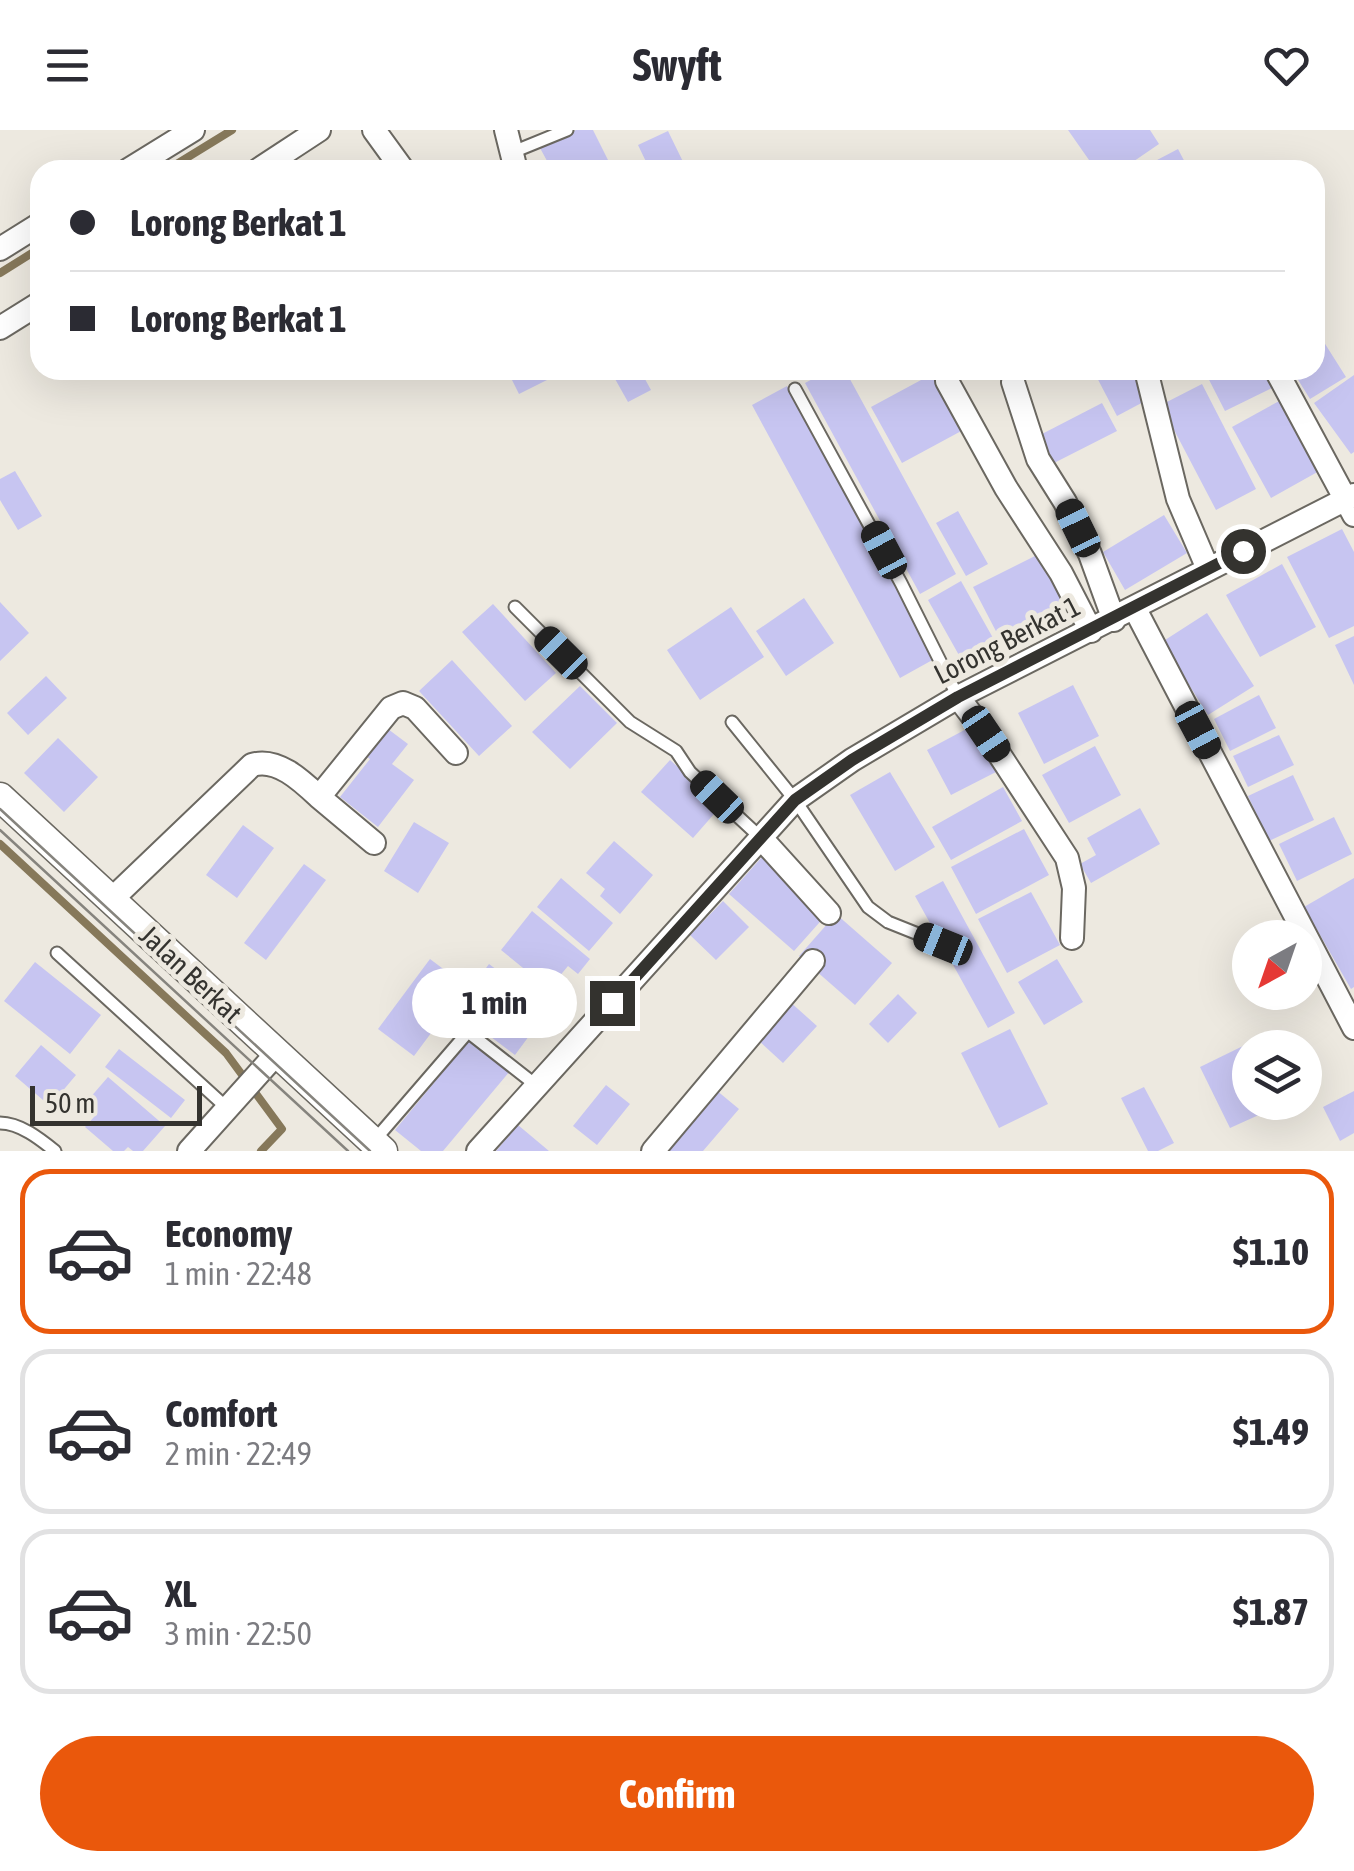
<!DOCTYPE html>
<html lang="en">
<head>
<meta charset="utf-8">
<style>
  :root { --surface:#fff; --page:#f2f2f3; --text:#2b2b33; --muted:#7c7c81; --line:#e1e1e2; --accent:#ea580c }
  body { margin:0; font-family:"Asap Condensed",sans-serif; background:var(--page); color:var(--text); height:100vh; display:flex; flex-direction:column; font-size:38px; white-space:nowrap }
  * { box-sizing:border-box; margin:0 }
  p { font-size:32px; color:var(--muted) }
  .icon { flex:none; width:55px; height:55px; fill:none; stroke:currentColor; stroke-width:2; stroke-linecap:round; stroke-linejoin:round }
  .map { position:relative; height:1021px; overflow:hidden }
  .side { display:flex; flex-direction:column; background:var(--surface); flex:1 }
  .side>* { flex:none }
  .top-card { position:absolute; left:30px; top:30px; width:1295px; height:220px; border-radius:30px; box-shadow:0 10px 40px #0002; display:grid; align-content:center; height:220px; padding:0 40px; background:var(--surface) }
  .needle { width:65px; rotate:220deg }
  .buttons { position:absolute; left:1232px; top:790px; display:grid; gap:20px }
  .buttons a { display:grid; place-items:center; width:90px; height:90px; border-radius:50%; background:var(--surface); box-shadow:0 10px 40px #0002; font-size:50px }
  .scale { position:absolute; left:30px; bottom:25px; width:172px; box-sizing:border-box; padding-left:10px; border:5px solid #34332f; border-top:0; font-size:28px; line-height:35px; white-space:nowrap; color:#34332f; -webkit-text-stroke:8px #ede9e0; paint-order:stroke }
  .end { position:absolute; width:45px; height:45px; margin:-22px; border:12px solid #34332f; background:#fff; box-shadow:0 0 0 5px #fff }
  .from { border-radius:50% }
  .bubble { position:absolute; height:70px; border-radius:35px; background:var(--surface); box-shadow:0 10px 40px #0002; font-size:32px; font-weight:700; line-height:70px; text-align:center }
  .car { position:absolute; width:30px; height:60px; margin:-30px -15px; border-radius:12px; box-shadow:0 0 8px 2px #0007; background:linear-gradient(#222 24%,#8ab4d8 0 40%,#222 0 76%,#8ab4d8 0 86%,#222 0) }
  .top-card b { display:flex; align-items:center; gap:35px; height:95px; font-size:38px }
  .top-card b+b { border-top:2px solid var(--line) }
  .top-card i { width:25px; height:25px; background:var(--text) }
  ul { padding:18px 0 0; list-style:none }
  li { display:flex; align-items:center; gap:30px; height:165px; margin:0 20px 15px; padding:0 20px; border:5px solid var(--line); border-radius:30px }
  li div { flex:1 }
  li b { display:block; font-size:38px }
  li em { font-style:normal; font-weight:700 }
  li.current { border-color:var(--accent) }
  li>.icon { width:90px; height:90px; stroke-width:1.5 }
  .primary-button { display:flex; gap:20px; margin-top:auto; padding:20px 40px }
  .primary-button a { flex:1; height:115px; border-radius:60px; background:var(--accent); color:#fff; font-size:40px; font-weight:700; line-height:115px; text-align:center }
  header { display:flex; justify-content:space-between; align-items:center; height:130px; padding:0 40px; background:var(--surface); font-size:45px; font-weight:700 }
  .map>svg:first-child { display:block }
</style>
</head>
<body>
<header><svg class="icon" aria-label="menu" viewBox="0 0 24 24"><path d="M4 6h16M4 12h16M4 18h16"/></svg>Swyft<svg class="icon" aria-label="heart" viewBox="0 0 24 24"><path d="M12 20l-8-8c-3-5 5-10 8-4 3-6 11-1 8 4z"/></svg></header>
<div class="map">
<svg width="1354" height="1021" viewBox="0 0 1354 1021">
  <rect width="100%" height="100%" fill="#ede9e0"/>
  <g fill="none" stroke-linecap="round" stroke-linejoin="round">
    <path stroke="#86785a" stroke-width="8" d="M167,40L232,0
      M0,143L40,118
      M0,714L226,923L282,999L261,1021"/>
  </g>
  <path fill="#c7c5f1" d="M576,0H593L613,40H552L540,18Z
    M1068,0H1150L1159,14L1121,40H1096Z
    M668,1L687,40H650L638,15Z
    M1178,19L1189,40H1138Z
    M1315,198L1346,247L1310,269L1292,240H1315Z
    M507,240H567L519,264Z
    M610,240H640L651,260L628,272Z
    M829,240H845L956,444L920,464L805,253Z
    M1093,240H1133L1149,269L1117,286Z
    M1204,240H1265L1274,257L1225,281Z
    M934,243L965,299L902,333L871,277Z
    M1354,245V322L1351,324L1314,273Z
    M1202,254L1256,359L1216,380L1161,275Z
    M787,256L936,528L900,548L752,275Z
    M1281,270L1321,340L1271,368L1232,297Z
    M1102,273L1117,301L1054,333L1040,305Z
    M15,341L42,386L18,400L0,370V349Z
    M958,381L988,434L966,446L936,393Z
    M1164,385L1187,423L1125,460L1103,422Z
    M1342,399L1354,422V496L1329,508L1287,427Z
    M1039,424L1065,476L1000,509L973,457Z
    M1282,434L1316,497L1260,527L1226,465Z
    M961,451L993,508L960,527L928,470Z
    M804,468L834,513L786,546L756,501Z
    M0,472L29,503L0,531Z
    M493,474L556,543L525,571L462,502Z
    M731,477L764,527L700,570L667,520Z
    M1207,483L1254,556L1208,585L1162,512Z
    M1354,506V555L1335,515Z
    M452,530L512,596L479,626L419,561Z
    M46,546L67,568L28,605L7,583Z
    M1073,555L1099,606L1044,634L1018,583Z
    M580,556L617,593L570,639L532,602Z
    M1259,565L1276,598L1230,621L1214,589Z
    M384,596L408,614L392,634L414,650L378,697L340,667L370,629L362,624Z
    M972,596L996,642L951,665L927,620Z
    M1279,605L1294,635L1248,657L1233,626Z
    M58,608L98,647L64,682L24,643Z
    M1095,616L1121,665L1069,693L1042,645Z
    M670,630L721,676L693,708L641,662Z
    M890,642L935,717L895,741L850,665Z
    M1293,645L1314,690L1269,711L1248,666Z
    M1003,657L1022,691L951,730L932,697Z
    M1140,678L1160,714L1091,753L1080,734L1096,725L1087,708Z
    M1334,687L1352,724L1297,751L1279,714Z
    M414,692L449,713L418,763L384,741Z
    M243,695L274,718L237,768L206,745Z
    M1024,699L1049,745L976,784L951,737Z
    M614,711L653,745L620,784L600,766L605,759L586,743Z
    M762,727L827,784L794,821L729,764Z
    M304,734L326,750L266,830L244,813Z
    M561,748L613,793L589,821L537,777Z
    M1354,748V857L1351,859L1304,777Z
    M943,751L1015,883L988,898L915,766Z
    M1031,762L1060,815L1007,843L978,789Z
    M723,771L749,797L716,830L690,805Z
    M532,781L590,829L578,844L568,836L549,859L501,820Z
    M836,784L892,833L855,875L799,826Z
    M430,829L466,856L414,926L378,899Z
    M1057,829L1083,872L1044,895L1018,852Z
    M35,832L101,885L70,924L4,871Z
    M489,834L549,879L515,925L455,880Z
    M779,862L817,896L783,933L746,899Z
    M898,864L917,883L888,913L869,894Z
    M1010,899L1048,974L999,998L961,923Z
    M471,908L510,941L443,1021H421L395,1000Z
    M41,915L76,945L50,976L15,946Z
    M1243,916L1250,929V972H1271L1274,978L1230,998L1200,937Z
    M119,919L185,970L171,988L105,937Z
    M108,947L165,996L143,1021H133L128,1017L124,1021H113L85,997L94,987L82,977Z
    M704,950L739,979L703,1021H665Z
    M606,955L630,974L597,1015L573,996Z
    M1144,957L1174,1013L1158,1021H1148L1121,968Z
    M1354,961V1003L1340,1011L1323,977Z
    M518,995L549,1021H496Z"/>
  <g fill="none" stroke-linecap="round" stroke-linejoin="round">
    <g stroke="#6b6861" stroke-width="15">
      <path id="service" d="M513,22L567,0
        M795,259L901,453L958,567
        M515,477L630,592L676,621L690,642L761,708
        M732,592L795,670L868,777L888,792L943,814
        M57,823L227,978
        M0,993C20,993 40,1009 55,1021
        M373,1012L468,902L537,956"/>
    </g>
    <g stroke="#6b6861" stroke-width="26">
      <path id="minor" d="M374,0L403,40
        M506,0L516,40
        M128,40L193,0
        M258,40L319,0
        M0,119L40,94
        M0,198L40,173
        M1146,240L1178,369L1208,439
        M1276,240L1354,385
        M947,251L1006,358L1061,443L1091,501
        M1013,252L1038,329L1065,372L1090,424L1114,490
        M1135,479L1354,898
        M958,567L986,604L1067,728L1074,758L1072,808
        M319,667L374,713
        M761,708L829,783
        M111,770L252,635C277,627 302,651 319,667L391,578L403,573L415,578L456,623
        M189,1021L277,923
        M478,1021L795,670L852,630L958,567L1354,365
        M653,1021L813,831"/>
    </g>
    <g stroke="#6b6861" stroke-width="31">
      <path id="tertiary" d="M0,667L383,1021"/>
    </g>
    <use href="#service" stroke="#fff" stroke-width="11"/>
    <use href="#minor" stroke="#fff" stroke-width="22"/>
    <use href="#tertiary" stroke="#fff" stroke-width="28"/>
    <path stroke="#86847e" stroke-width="2.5" d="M0,679L370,1021
      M0,700L348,1021"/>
  </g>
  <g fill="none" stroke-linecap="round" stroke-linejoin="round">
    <path stroke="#34332f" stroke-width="12" d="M612,873L795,670L852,630L958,567L1243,421"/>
  </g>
  <g text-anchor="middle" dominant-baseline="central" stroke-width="10" stroke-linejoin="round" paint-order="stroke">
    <g font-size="28" fill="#34332f" stroke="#ede9e0">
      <text transform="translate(1007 510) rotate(-27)">Lorong Berkat 1</text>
      <text transform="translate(191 844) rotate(43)">Jalan Berkat</text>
    </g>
  </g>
</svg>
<div class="buttons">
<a><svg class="needle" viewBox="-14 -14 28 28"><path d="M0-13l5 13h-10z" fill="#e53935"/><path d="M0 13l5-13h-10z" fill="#7c7c81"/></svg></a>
<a><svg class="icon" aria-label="layers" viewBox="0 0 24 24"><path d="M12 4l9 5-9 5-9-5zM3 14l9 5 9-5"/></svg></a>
</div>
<div class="scale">50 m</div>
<i class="end from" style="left:1243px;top:421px"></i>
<i class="end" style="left:612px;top:873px"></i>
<div class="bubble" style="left:412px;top:838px;width:165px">1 min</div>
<i class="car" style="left:1078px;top:398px;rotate:334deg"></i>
<i class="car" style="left:884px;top:420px;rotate:332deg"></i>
<i class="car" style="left:561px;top:523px;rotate:315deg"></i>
<i class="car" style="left:1198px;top:600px;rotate:152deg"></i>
<i class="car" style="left:986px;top:604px;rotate:146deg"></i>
<i class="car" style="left:717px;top:667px;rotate:314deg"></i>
<i class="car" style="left:943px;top:814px;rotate:292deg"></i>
<div class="top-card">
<b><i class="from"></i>Lorong Berkat 1</b>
<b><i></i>Lorong Berkat 1</b>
</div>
</div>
<section class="side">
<ul>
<li class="current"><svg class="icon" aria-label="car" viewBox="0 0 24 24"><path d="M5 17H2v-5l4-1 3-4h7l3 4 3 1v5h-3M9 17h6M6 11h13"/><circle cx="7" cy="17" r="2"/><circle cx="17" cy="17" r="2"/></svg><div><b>Economy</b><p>1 min · 22:48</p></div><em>$1.10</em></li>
<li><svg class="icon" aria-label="car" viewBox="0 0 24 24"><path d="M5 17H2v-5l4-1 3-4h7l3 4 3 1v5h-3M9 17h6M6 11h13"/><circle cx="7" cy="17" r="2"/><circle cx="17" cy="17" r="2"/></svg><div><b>Comfort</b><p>2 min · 22:49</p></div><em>$1.49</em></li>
<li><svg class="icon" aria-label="car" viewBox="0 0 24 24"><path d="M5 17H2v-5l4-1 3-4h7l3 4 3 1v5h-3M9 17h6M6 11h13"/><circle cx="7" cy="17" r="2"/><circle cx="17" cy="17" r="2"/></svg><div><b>XL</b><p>3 min · 22:50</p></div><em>$1.87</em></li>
</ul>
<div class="primary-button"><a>Confirm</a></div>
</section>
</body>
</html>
